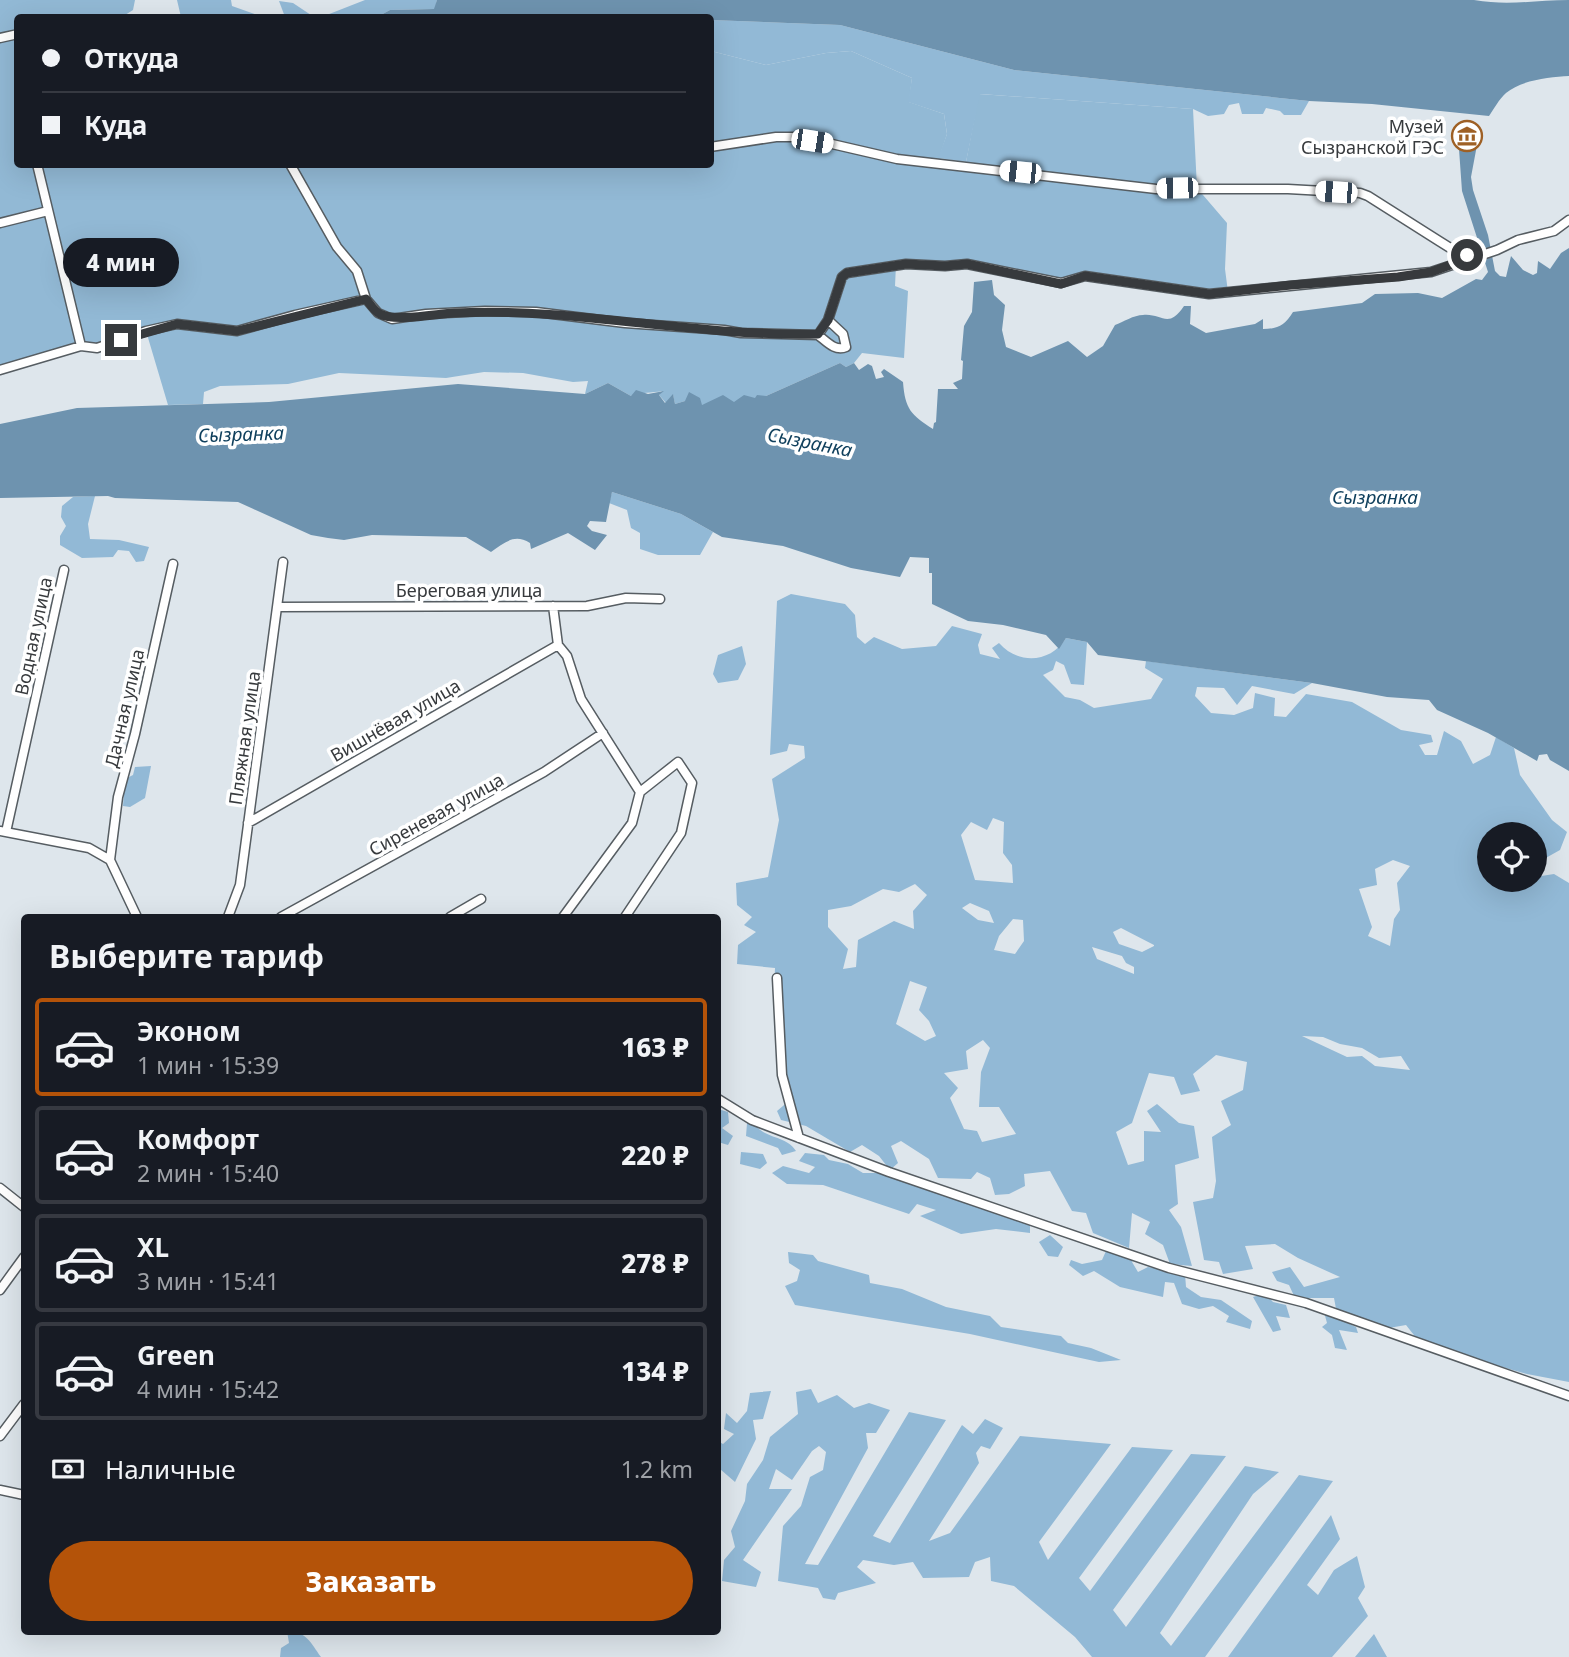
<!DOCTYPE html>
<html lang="ru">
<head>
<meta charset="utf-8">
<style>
  :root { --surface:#171b24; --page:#242831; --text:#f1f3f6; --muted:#9ea1a6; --line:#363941; --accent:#b45309 }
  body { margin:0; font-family:"Noto Sans",sans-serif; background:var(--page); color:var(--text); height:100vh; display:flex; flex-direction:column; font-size:26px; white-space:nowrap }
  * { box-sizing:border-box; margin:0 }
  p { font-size:23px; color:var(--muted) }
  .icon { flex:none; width:38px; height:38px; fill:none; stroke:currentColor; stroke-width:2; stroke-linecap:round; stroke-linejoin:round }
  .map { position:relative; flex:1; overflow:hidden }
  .panel { position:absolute; left:21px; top:914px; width:700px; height:721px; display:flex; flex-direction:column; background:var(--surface); border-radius:7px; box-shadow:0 7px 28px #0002 }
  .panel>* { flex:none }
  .hud { position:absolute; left:14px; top:14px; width:700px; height:154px; border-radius:7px; box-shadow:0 7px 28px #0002; display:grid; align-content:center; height:154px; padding:0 28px; background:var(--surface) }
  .buttons { position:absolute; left:1477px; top:822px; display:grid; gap:14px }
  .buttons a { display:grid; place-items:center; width:70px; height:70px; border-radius:50%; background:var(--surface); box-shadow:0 7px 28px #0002; font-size:35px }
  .end { position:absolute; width:32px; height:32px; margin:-16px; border:9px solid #373a3d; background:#fff; box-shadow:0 0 0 4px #fff }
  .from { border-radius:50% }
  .bubble { position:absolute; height:49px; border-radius:24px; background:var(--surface); box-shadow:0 7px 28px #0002; font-size:23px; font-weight:800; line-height:49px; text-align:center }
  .car { position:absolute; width:21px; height:42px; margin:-21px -10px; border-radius:9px; box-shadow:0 0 5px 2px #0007; background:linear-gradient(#fff 24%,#345 0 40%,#fff 0 76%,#345 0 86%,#fff 0) }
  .hud b { display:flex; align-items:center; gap:24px; height:66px; font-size:26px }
  .hud b+b { border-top:2px solid var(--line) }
  .hud i { width:18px; height:18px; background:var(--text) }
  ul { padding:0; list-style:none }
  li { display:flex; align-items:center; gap:21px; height:98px; margin:0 14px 10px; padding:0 14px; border:4px solid var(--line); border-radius:7px }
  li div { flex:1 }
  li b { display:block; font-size:26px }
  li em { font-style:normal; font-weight:800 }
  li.current { border-color:var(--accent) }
  li>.icon { width:63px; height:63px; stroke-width:1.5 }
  h2 { padding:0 28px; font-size:32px; line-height:84px }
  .pay { display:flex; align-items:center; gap:18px; height:77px; padding:0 28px; font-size:26px }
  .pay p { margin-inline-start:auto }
  .primary-button { display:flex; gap:14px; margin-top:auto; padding:14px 28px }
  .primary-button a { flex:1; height:80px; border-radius:42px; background:var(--accent); color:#fff; font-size:28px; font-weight:800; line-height:80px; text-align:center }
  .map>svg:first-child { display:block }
</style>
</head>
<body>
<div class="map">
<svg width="1569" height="1657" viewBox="0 0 1569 1657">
  <rect width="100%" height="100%" fill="#dee6ec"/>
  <path fill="#92b9d5" d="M0,0H135L133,10L122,17L18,18V164H710L711,51L766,65L826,53L851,51L912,78L909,102L944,114L947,134L939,158L966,162L979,94L1193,109L1197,188L1227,223L1225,269L1228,292L1209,294L1085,276L1061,283L967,264L896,265L895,286L908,291L904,358L862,353L854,363L846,367L840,363L766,396L734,403L702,405L685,401L675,404L673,395L666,403L659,395L662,391C652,393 641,392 631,396L608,383L585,394L588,381L573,382L523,373L484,372L446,378L339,373L288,384L220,386L204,392L203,404L168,405L146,331L97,348L81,346L0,370Z"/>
  <path fill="#92b9d6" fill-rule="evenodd" d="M177,0H231L232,6L263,17H181Z
    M365,0H437L435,9L390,10L377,17L319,18Z
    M279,1L293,3L314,17H285Z
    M711,20L840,25L1014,70L1309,101L1301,115H1284L1280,111L1266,108L1263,114H1242L1239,103L1229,105L1224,114L1208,116L1193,109L980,94L966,162L938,158L947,134L944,114L908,102L912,78L851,51L826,53L766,65L711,51Z
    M612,492L681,514L713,532L700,555H658L640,549V533L631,528L627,510L609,503Z
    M95,496L88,524L90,539L119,540L149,547L144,561L136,562L129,551L118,550L113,557L82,558L60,545V536L66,526L61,517L62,506L73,497Z
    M791,594L845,604L855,615L857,637L865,644L874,637L902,649L936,646L952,626L982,634L978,645L980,654L1000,659L992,648L999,643C1018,665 1051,663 1066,638L1087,642L1084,685L1071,684L1064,665L1056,661L1053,670L1043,675L1065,697L1080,700L1094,708L1151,699L1163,679L1145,668L1146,661L1312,683L1294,694L1252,686L1237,705L1224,688L1197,687L1195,696L1211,713L1234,715L1253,708L1255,693L1275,698L1274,716L1286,717L1306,694L1352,702L1401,730L1431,735L1433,742L1419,745L1425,755H1437L1444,731L1461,741L1473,764L1490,755L1496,737L1514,748L1520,775L1552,820L1567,832L1560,850L1535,864V835H1489V880H1535V877L1554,874L1569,883V1382L1527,1374L1421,1344L1406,1325L1383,1329L1337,1314L1334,1298H1295L1289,1285L1277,1281L1272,1272L1290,1267L1304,1287L1340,1277L1298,1258L1275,1244L1245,1246L1253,1269L1223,1274L1219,1262L1204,1260L1193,1202L1213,1198L1216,1181L1212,1137L1231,1125L1221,1101L1243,1090L1247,1062L1216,1055L1193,1074L1200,1091L1181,1095L1174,1077L1149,1073L1132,1123L1116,1132L1128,1165L1144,1161V1131L1161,1132L1147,1111L1157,1104L1179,1123L1194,1126L1199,1158L1175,1165L1178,1204L1169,1210L1181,1227L1192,1266L1170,1264L1163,1245L1145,1234L1150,1222L1132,1213L1129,1248L1093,1233L1086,1213L1072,1211L1050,1171L1024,1174L1025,1186L1009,1194L995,1195L990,1178L977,1172L971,1179L938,1178L929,1159L901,1141L891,1146L898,1163L890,1170L879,1156L862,1145L850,1152L806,1126L781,1120L777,1111L790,1100L774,990L775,968L737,964L738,945L756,932L744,925L752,917L737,905L736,883L768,877L779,820L772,779L805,758L804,746L789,744L787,751L770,755L777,601ZM993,818L1004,822L1003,853L1012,865L1013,883L975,880L961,835L971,822L987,830ZM1393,860L1410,866L1397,883L1400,910L1394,919L1390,946L1368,936L1372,927L1359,889L1377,885L1375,869ZM915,884L927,895L913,911L914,929L894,921L858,940L856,967L843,969L848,949L828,927V910L851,906L883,889L899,892ZM970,903L989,911L994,923L978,920L962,908ZM1013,919L1023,920L1024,941L1015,954L994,950L999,936ZM1121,928L1154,945V946L1142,952L1119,944L1113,932ZM1092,947L1122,956L1126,963L1134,967V974L1097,959ZM910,981L927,987L919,1010L929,1021L936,1036L925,1041L896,1024ZM1302,1036L1323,1037L1340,1044L1362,1048L1379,1058L1401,1056L1410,1070L1375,1066L1362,1056L1347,1057ZM983,1040L990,1048L981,1072L979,1107H999L1016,1134L982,1142L977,1131L964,1129L950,1098L958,1088L944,1073L968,1069L966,1051Z
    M742,646L746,664L738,680L718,683L713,674L718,655Z
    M151,766L145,798L130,807L123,806L125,779L133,775L135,767Z
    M718,1109L728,1112L729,1123L722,1128L733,1136L728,1145L718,1142Z
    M747,1123L755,1124C764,1139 786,1135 796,1151L782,1155L778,1148L746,1136Z
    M741,1152L763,1154L767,1163L760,1169L740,1164Z
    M805,1153L824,1155L829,1160L848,1164L863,1173H881L1030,1224V1233L996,1229L961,1234L920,1216L936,1210L917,1204L909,1214L823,1185L787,1184L772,1173L783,1166L809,1173L815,1167L799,1161Z
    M1050,1235L1063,1247L1058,1257L1048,1256L1039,1242Z
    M1106,1251L1136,1255L1132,1262L1138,1272L1148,1267L1185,1274L1186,1287L1201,1297L1221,1300L1252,1321L1250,1329L1226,1322L1229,1316L1213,1306L1199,1309L1182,1304L1174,1283L1165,1282L1163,1297L1120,1287L1094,1271L1083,1276L1069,1265L1071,1260L1082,1264L1102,1260Z
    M788,1252L813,1255L818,1261L869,1275L870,1283L902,1289L946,1307L990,1316L1001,1327L1061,1336L1068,1343L1091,1348L1121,1360L1099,1362L970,1334L795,1305L785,1286L797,1281L800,1270L789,1263Z
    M1265,1293L1273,1302L1286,1305L1290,1318L1276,1316L1281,1330L1273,1332L1253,1297Z
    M1324,1312L1356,1327L1358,1333L1339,1330L1347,1350L1335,1348L1332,1335L1322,1327L1327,1323Z
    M811,1389L818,1403L837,1395L854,1408L869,1403L890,1410L876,1433H866L868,1448L805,1564L818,1565L909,1412L946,1420L873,1536L890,1543L962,1425L973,1434L985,1419L1003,1428L990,1449L981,1446L976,1453L979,1463L929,1541L950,1533L1020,1436L1111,1444L1039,1542L1048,1560L1132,1447L1173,1450L1079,1578L1090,1591L1191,1454L1226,1456L1113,1610L1126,1627L1245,1466L1279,1472L1253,1494L1160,1633L1171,1646L1299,1475L1333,1481L1205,1657H1092L1075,1637L1014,1586L991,1581L990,1557L975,1562L969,1577L923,1578L913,1562L894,1565L863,1560L857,1567L876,1583L838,1593L835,1600L823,1598L818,1588L778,1581L783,1526L801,1506L810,1477L823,1470L826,1452L819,1446L812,1451L792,1480L776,1469L769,1489H792L743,1560L761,1572L756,1587L722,1581L724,1560L735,1547L731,1531L745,1501L747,1484L763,1460L770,1437L798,1414L796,1392Z
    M771,1391L763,1419L753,1420L756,1439L735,1482L720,1469L718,1470V1441L723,1444L734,1434L724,1429L726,1413L737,1423L747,1411L750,1393Z
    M1331,1515L1340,1539L1307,1585L1318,1595L1334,1570L1357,1556L1365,1587L1358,1598L1368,1616L1332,1657H1228Z
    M287,1631C306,1631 311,1643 321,1657H280L281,1648L289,1643Z
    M1374,1634L1387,1657H1355Z"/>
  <path fill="#6e93af" d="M437,0H1474C1509,6 1535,0 1569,0V76C1550,77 1521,80 1506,93C1499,99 1494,109 1489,116L1372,104L1309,101L1014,70L840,25L711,20L710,18L377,17L390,10L434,9Z
    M1477,145L1471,177L1473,190L1488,235L1495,271L1500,276L1506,277L1511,256L1523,270L1533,275L1537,273L1538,261L1550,269L1561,253L1569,248V771L1550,760L1547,754L1539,755L1537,761L1488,733L1437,710L1429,700L1387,697L1312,683L1098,655L1087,642L1066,638L1059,649L1046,635L1003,625L968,621L932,604V573H929V558L910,557L900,577L851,568L783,546L722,537L681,514L612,492L606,522L590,521L587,526L592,531L607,535L595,550L568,533L531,549L530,543C514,533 504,543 491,552L466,537L372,535L344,540L328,538L311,535L238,502L115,498L108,496L0,498V424L77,408L269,402L458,384L585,394L608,383L631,396L636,390L648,394L664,391L659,395L665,403L673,394L675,404L685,401L689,392L700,398L702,405L723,395L734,402L744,395L755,398L757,395L766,396L840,363L846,367L854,363L859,370L868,364L872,366L876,379L884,377L881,372L884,369L903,382C905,409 911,415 933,429L934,423L936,422L938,389H958L953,383L962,379L963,361L961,360L964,326L972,312L974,282L992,280L994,295L1005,305L1002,330L1006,347L1031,357L1068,341L1087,357L1103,346L1115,325C1123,322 1134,315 1143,315C1162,313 1168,330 1184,306H1191L1190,324L1206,333L1255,324L1263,319V329C1278,329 1285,325 1293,312L1362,303L1375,294L1418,293L1442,298L1476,279L1482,280L1488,272L1462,191L1459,149Z"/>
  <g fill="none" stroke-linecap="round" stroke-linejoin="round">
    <g stroke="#565d62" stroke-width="11">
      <path id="minor" d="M0,38L18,34
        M710,147L776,137H792L832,144L897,159L1156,189H1288L1360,193L1368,196L1439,241L1455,251L1472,256
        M37,164L81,346
        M290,164L337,247L357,271L366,299L378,313L392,319L426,314L485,311L536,312L625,323L724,330L741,333L818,335L828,320L842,277L847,273L906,264L945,266L967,264L1061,283L1085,276L1209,294L1431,272L1497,250L1518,240L1554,231L1569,220
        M0,223L48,211
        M818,335C826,341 835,352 846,347L843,334L828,320
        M0,370L81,346L97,348L146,331L177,324L237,331L295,315L366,299
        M553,606L558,645L567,656L581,699L640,792
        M277,607L587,606L626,598L660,599
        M248,823L558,645
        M0,831L89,848L110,860
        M6,832L64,570
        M110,860L118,797L135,734L173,564
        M110,860L137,917
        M228,917L240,885L283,562
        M281,917L544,772L603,733
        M450,917L481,899
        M563,917L632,823L640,792L678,762L692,783L681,833L625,917
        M777,978L782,1075L799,1138
        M718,1099L752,1120L889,1172L1169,1268L1306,1303L1569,1396
        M0,1188L24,1207
        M0,1290L24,1257
        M0,1436L24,1404
        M0,1490L24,1495"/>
    </g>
    <use href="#minor" stroke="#fff" stroke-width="8"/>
  </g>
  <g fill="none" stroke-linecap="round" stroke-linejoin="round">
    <path stroke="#373a3d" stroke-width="9" d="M121,340L177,324L237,331L366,299C370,304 374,311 380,314C394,322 436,314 454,313C576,307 696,337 818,334L828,320L842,277L847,273L906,264L945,266L967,264L1061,284L1085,276L1209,294L1291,285L1398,277L1431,272L1475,256L1467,255"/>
  </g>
  <defs>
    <g id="museum-ring" transform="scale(1.575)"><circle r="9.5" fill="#fff" stroke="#9e6025" stroke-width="1.5"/><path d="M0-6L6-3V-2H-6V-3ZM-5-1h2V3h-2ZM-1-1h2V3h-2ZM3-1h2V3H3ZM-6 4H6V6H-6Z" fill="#9e6025"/></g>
  </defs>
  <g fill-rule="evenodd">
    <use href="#museum-ring" x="1467" y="136"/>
  </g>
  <g text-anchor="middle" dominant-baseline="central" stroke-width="7" stroke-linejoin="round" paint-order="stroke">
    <g font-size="18" fill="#373a3d" stroke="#fff" text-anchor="end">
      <text x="1444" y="126">Музей<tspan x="1444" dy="21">Сызранской ГЭС</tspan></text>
    </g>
    <g font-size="18" fill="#373a3d" stroke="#fff">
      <text x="469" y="590">Береговая улица</text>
      <text transform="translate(33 636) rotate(-78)">Водная улица</text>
      <text transform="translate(124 708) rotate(-77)">Дачная улица</text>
      <text transform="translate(395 720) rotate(-30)">Вишнёвая улица</text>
      <text transform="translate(244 738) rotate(-82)">Пляжная улица</text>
      <text transform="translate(436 814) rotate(-29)">Сиреневая улица</text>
    </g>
    <g font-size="19" font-style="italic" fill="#10405d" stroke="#fff">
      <text transform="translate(241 434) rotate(-2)">Сызранка</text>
      <text transform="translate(810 442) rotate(11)">Сызранка</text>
      <text x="1375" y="497">Сызранка</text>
    </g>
  </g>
</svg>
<div class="buttons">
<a><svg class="icon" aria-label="locate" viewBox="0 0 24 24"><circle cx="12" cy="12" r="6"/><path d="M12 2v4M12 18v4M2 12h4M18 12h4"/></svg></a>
</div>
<i class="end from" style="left:1467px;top:255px"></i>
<i class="end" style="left:121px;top:340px"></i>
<div class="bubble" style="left:63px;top:238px;width:116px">4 мин</div>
<i class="car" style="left:812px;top:141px;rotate:99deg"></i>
<i class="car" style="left:1020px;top:172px;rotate:276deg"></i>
<i class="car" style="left:1177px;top:188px;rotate:269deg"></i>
<i class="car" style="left:1336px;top:192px;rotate:274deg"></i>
<div class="hud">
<b><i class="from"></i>Откуда</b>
<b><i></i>Куда</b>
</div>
<section class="panel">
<h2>Выберите тариф</h2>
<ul>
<li class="current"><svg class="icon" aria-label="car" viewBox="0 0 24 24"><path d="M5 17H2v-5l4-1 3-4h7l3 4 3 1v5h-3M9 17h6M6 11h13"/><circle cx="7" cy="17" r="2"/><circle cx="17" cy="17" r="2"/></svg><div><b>Эконом</b><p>1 мин · 15:39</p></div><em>163 ₽</em></li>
<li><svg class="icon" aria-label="car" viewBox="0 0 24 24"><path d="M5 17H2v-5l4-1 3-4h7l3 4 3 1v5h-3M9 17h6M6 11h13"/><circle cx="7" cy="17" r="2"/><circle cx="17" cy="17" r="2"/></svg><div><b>Комфорт</b><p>2 мин · 15:40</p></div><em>220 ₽</em></li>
<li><svg class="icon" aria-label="car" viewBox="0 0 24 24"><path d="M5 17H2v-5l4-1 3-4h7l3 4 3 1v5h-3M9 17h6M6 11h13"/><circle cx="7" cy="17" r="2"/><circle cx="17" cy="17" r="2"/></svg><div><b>XL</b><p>3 мин · 15:41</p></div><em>278 ₽</em></li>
<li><svg class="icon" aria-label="car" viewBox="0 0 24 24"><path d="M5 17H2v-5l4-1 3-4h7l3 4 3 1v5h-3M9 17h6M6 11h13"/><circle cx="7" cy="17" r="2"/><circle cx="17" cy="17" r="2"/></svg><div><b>Green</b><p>4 мин · 15:42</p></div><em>134 ₽</em></li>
</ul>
<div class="pay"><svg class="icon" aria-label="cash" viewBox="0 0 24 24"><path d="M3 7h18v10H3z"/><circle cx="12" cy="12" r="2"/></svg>Наличные<p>1.2 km</p></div>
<div class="primary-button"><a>Заказать</a></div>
</section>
</div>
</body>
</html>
